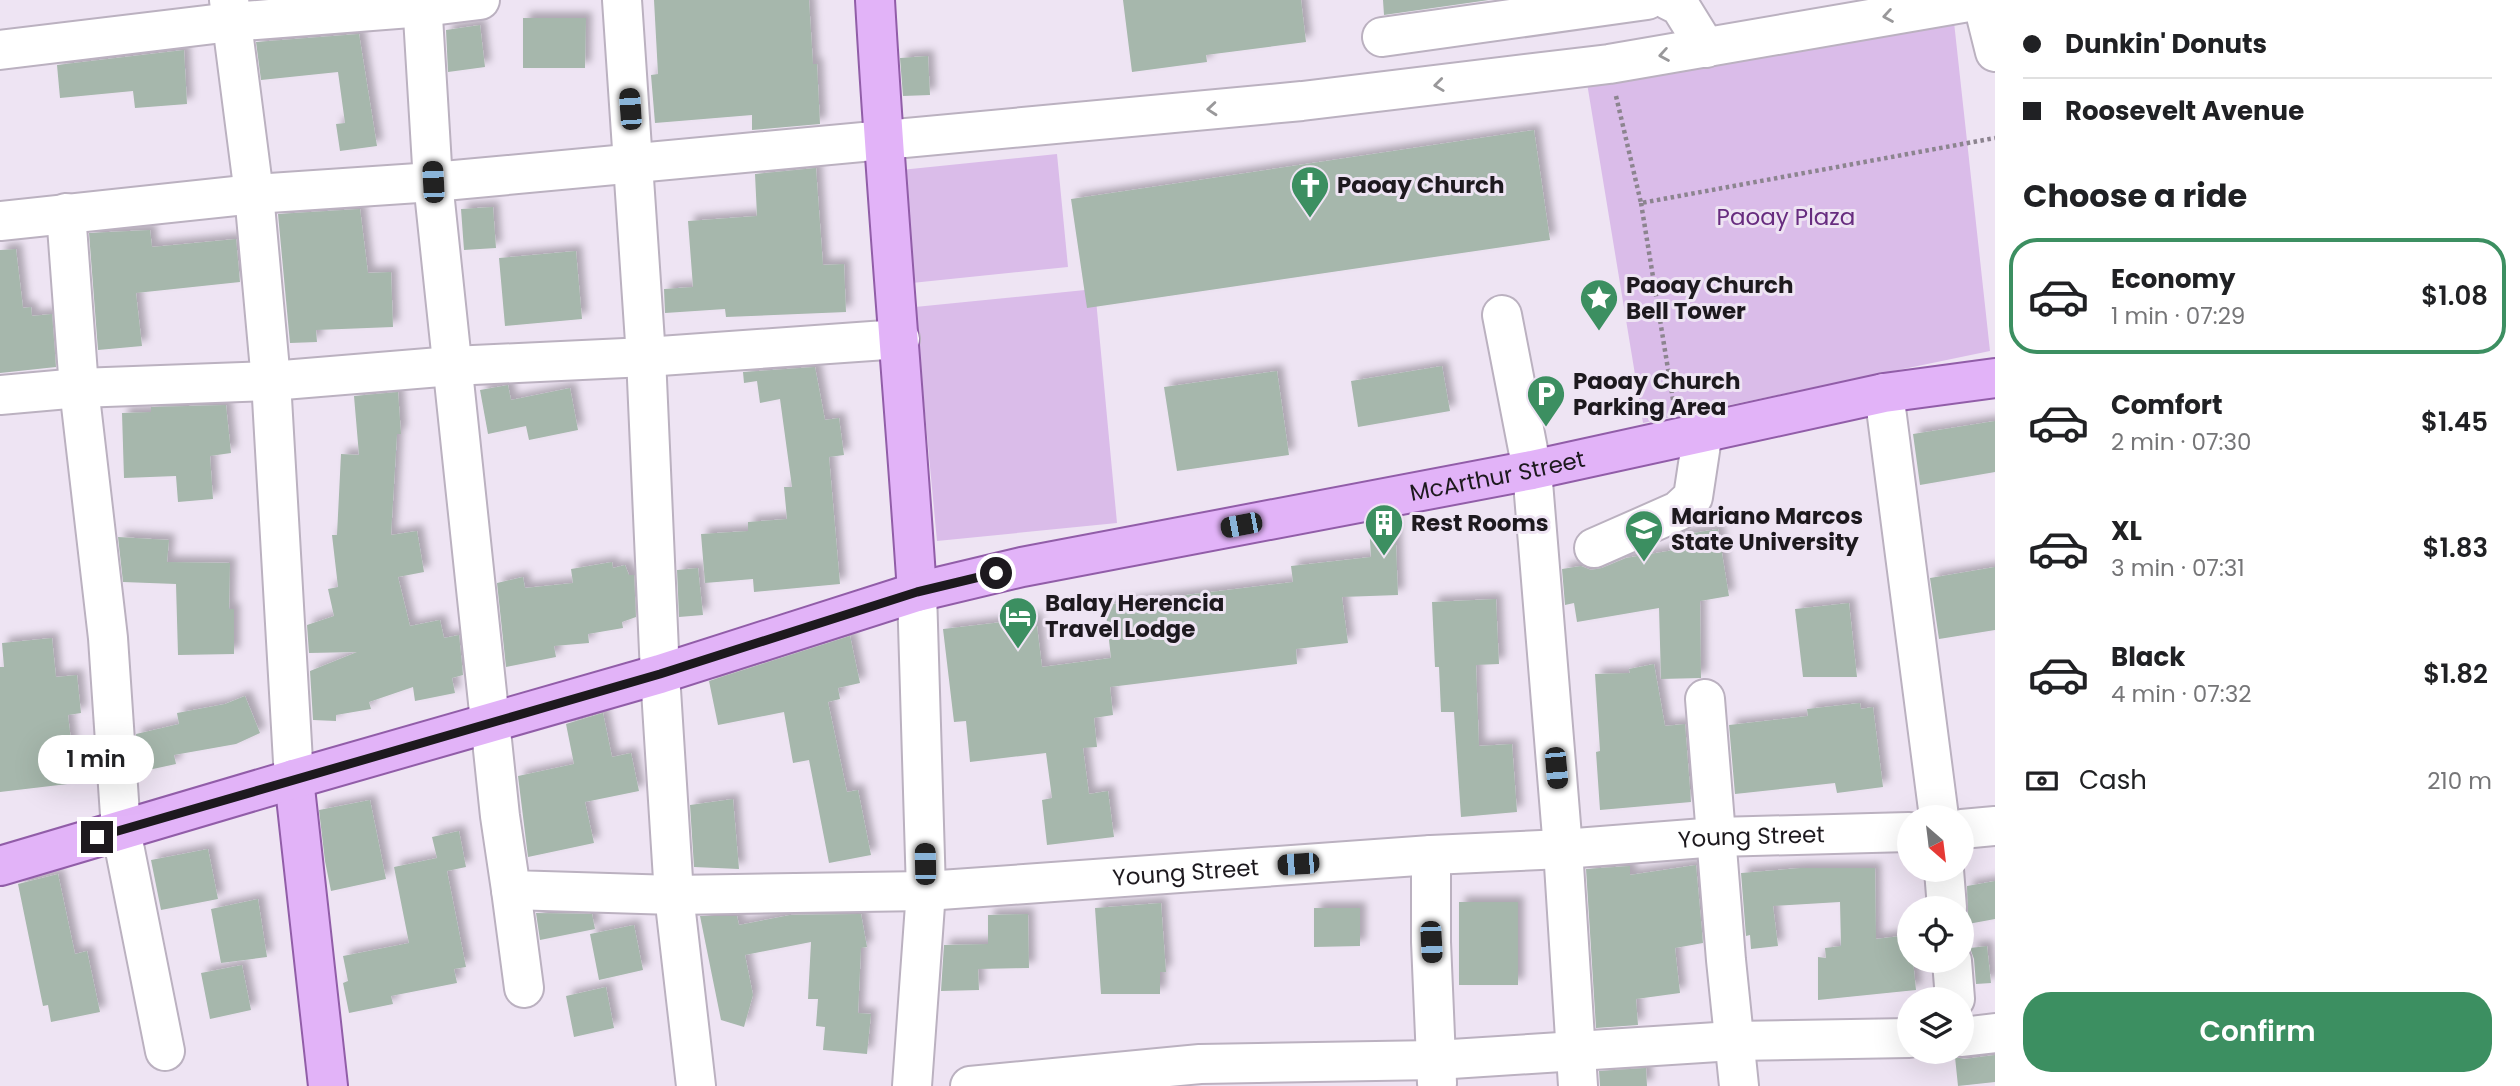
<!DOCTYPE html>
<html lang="en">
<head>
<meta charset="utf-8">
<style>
  :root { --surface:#fff; --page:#f6f6f6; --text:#202124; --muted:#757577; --line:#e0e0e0; --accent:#3c8f61 }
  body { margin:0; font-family:Poppins,sans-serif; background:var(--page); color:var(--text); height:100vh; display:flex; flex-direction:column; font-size:26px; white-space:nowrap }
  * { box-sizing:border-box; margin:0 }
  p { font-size:23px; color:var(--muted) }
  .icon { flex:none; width:38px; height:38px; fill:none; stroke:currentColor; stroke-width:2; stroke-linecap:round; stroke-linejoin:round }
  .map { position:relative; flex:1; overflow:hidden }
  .side { display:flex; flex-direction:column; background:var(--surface); width:525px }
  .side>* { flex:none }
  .top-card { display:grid; align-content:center; height:154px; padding:0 28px; background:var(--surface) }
  .needle { width:46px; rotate:152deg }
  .fabs { position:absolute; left:1897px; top:805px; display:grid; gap:14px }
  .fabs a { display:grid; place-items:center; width:77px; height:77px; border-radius:50%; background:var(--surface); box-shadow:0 7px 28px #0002; font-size:35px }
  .end { position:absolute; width:32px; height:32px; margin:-16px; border:9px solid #1d191e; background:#fff; box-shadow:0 0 0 4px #fff }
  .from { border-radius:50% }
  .bubble { position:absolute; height:49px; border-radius:24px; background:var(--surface); box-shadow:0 7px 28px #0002; font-size:23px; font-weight:600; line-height:49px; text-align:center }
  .car { position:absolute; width:21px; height:42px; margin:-21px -10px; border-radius:9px; box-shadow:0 0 5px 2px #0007; background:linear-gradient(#222 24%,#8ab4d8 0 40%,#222 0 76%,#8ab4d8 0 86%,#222 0) }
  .top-card b { display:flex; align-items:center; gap:24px; height:66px; font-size:26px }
  .top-card b+b { border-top:2px solid var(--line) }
  .top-card i { width:18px; height:18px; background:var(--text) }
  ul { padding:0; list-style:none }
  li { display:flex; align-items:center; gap:21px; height:116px; margin:0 14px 10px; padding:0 14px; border:4px solid transparent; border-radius:28px }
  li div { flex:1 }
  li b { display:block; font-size:26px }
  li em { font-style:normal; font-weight:600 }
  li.selected { border-color:var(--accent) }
  li>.icon { width:63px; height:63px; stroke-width:1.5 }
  h2 { padding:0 28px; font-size:32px; line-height:84px }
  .pay { display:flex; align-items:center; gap:18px; height:77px; padding:0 28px; font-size:26px }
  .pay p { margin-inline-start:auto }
  .button { display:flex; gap:14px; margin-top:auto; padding:14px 28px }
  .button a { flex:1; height:80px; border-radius:28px; background:var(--accent); color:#fff; font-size:28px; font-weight:600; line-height:80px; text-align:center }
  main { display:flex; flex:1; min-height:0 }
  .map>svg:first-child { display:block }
</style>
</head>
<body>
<main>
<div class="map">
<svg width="1995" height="1086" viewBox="0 0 1995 1086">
  <defs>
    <filter id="shadow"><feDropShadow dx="6" dy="-6" stdDeviation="3.5" flood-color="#0004"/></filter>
  </defs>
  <rect width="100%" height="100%" fill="#eee4f3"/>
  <path fill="#dabce9" d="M1953,13L1990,351L1643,423L1586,77Z
    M1057,154L1068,267L902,284L891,171Z
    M1095,289L1117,523L937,541L915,307Z"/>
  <path fill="#a6b7ac" filter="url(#shadow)" d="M654,0H809L813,64H817L820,124L752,130V115L655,123L651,75L658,74Z
    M1123,0H1301L1306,42L1206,55L1207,62L1132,72Z
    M1383,0H1489L1384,15Z
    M523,18H586L585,68H523Z
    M480,25L485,67L448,72L446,30Z
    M359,34L377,146L340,151L336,124L345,123L338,72L261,80L256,42Z
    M184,50L187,104L135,108L133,91L60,98L57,65Z
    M928,56L930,95L903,96L900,58Z
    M1534,130L1550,240L1087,308L1071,199Z
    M816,168L823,265L844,264L846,312L726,317L725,309L665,313L664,289L693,287L688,221L757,216L755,174Z
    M493,207L496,248L464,250L461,209Z
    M360,209L368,273L391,272L393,327L316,330L317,342L290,343L278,214Z
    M150,230L152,247L236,239L240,282L136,293L142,346L98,350L89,233Z
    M16,249L23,308L31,307L32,316L52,314L56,367L0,373V250Z
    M576,251L582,319L505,326L499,258Z
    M1442,366L1450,411L1358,427L1351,381Z
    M815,367L825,420L839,418L844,455L829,457L840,584L754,592L753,579L705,583L701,534L748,531V522L787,519L784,487H792L780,399L760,403L757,381L744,383L743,372Z
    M1277,371L1289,455L1177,471L1164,387Z
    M508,385L511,400L570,388L578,430L529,440L526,426L488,434L480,390Z
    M398,392L401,434H397L391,535L417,531L424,572L398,577L410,626L440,620L444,638L459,635L463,675L452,678L455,693L415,701L413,687L369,702L371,709L336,715V721L313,720L310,671L357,652L309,653L307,625L334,616L328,589L338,587L332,535H337L341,454L359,455L354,396Z
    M226,405L231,453L210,456L213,499L178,502L176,476L124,478L122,413L151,412V407Z
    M1995,421V472L1920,485L1913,434Z
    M1395,519L1398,595L1342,597L1348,643L1296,649L1297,664L1110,687L1113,715L1094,718L1097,747L1083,748L1089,794L1108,791L1114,837L1047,845L1042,800L1052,798L1046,753L970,762L966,721L954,722L943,629L1036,618L1042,667L1111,658L1105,605L1293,582L1291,566L1371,557L1369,523Z
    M1718,529L1729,596L1700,601L1701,678L1661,679L1659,608L1577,622L1574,603L1565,605L1562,569L1581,566L1591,570L1602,568L1626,558L1674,550L1672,538L1675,536Z
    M118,537L169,540L167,562L230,563L229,609H234V654L178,655L176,584L123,582Z
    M612,562L613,568L625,565L629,575H634L636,617L622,622L623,628L588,634L589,643L554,646L556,657L506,667L497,583L523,577L525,588L573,583L571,569Z
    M1995,567V630L1939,639L1930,578Z
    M698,568L703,615L679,617L677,570Z
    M1496,599L1499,664L1476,665L1479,746L1512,744L1517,812L1461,817L1454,712H1441L1439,667H1435L1432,602Z
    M1849,603L1857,677H1803L1795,609Z
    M850,636L860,683L838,688L840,699L828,702L847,792L858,790L871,855L829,863L809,760L793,763L784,712L718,725L709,681Z
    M52,638L56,677L77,675L81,713L68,715L76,783L0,792V667H4L2,643Z
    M1654,664L1665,726L1685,724L1691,802L1600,810L1596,752L1600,751L1595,674L1630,673L1629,669Z
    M245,696L260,733L236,744L174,755L176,764L139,772L136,734L179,724L177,713L225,704Z
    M1860,703L1861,709L1873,707L1883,787L1837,793L1835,783L1735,794L1729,725L1808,716L1807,709Z
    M603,713L612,757L631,753L639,791L585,802L594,843L528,857L518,776L574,764L566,724Z
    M733,799L739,869L694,867L690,805Z
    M370,800L386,879L331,891L325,861L319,810Z
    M459,831L466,867L447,871L466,967L454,969L457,983L391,996L393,1004L349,1013L343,983L348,981L343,956L409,943L394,867L437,858L432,837Z
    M208,849L218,899L161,910L151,860Z
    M1696,865L1703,943L1675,948L1680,993L1636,999L1638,1025L1596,1028L1586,869L1630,866V875Z
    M1800,868H1875L1876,939L1909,935V961H1913L1916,990L1818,1000V957L1826,958L1825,948L1841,946L1840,902L1773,906L1778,946L1751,949L1750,935L1746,936L1741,873Z
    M58,874L75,954L87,951L100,1012L51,1022L48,1005L43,1006L18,884Z
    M1995,881V919L1968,924L1967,886Z
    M258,899L267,957L221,963L211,909Z
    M1459,902H1518V985H1459Z
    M1161,903L1166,972H1160V994H1101L1095,908Z
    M1314,908H1360V946L1314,947Z
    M536,913L592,914L595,929L540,940Z
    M861,914L867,947L861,948L858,1013L871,1014L867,1054L823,1050L825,1027L816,1026L818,999H808L811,942L745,955L753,995L744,1027L721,1020L700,916H737L739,925L790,915Z
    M1028,914L1029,968L978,969L979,990L941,991L944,945L988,944V915Z
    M634,925L643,970L599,980L590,934Z
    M1987,946L1991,983L1976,984L1974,959L1970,948Z
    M242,965L251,1010L210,1019L201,973Z
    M606,987L614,1028L574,1037L566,996Z
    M1995,1055V1082L1958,1086L1955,1057L1965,1059Z
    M1646,1068L1647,1086H1600L1599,1071Z"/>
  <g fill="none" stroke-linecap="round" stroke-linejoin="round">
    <g stroke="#bbb1c0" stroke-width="42">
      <g id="minor">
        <path d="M229,0L254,194L271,381L294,779"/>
        <path id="s1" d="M422,0L433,182L500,816L511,890L674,895L926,891L1431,855L1563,849L1717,837L1909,832"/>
        <path d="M622,0L646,357L660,674L674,895L696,1086"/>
        <path d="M1668,0L1680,6L1706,48"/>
        <path d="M1982,0L1995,52"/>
        <path d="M1382,37L1647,0"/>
        <path d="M0,50L231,22L423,7L480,0"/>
        <path d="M66,213L79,388L108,638L121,830L165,1051"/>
        <path d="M0,221L254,194L433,182L1302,101L1609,64L1980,0"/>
        <path d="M1502,315L1532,470L1563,849L1578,1086"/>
        <path d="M1884,393L1939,817"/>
        <path d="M0,395L79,388L271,381L452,366L646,357L900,339"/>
        <path d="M1594,548L1678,511L1693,497L1703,431"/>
        <path d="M1705,699L1726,960L1739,1086"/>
        <path d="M1962,829L1995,826"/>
        <path d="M1431,855V942L1437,1083"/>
        <path d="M1944,870L1947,908"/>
        <path d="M511,890L524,988"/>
        <path d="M1952,961L1955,999"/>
        <path d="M1962,1037L1995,1033"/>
        <path d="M912,1086L926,891L917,592"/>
        <path d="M970,1086L1200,1064L1436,1060L1733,1041L1909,1038"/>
      </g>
    </g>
    <g stroke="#915da8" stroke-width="42">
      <g id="major">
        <path d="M875,0C886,198 904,395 917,592"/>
        <path d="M294,779L328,1086"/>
        <path id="s2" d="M0,866L294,779L660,674L917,592L1022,567L1532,470L1884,393L1995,378"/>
      </g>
    </g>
    <path stroke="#8c848f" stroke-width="4.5" stroke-dasharray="3.5 3.5" stroke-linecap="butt" d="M1616,96L1641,203L1995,138
      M1641,203L1674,406"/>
    <use href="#minor" stroke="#fff" stroke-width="38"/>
    <use href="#major" stroke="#e2b3f8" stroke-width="38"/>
  </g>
  <defs><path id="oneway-chevron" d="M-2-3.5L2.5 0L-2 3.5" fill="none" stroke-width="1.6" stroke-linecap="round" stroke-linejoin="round" transform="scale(1.75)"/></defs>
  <g stroke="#99989a">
    <use href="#oneway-chevron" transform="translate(1888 16) rotate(170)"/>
    <use href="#oneway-chevron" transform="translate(1664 55) rotate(170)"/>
    <use href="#oneway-chevron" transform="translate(1439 85) rotate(173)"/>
    <use href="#oneway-chevron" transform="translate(1212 109) rotate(175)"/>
  </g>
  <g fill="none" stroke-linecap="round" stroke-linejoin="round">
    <path stroke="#1d191e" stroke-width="9" d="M97,837L660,674L917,592L996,573"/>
  </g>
  <defs>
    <g id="church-pin" transform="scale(2.0125)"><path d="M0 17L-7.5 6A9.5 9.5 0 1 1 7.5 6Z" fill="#3c8f61" stroke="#eee4f3"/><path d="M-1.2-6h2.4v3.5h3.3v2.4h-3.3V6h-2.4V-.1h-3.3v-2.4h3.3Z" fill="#fff"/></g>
    <g id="sight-pin" transform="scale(2.0125)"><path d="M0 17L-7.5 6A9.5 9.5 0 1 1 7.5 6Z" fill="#3c8f61" stroke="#eee4f3"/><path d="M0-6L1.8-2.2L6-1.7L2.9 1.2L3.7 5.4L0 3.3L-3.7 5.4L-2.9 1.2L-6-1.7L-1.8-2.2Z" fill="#fff"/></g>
    <g id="parking-pin" transform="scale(2.0125)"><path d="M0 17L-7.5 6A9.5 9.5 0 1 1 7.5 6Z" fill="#3c8f61" stroke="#eee4f3"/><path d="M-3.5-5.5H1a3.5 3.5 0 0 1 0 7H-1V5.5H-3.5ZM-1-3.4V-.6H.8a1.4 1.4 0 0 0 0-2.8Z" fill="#fff"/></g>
    <g id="building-pin" transform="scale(2.0125)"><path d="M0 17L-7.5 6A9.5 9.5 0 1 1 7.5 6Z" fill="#3c8f61" stroke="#eee4f3"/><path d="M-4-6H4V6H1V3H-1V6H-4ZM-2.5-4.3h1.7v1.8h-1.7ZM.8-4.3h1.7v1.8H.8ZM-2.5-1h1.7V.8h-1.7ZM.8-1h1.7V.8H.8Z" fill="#fff"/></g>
    <g id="university-pin" transform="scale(2.0125)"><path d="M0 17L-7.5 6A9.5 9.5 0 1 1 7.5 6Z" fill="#3c8f61" stroke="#eee4f3"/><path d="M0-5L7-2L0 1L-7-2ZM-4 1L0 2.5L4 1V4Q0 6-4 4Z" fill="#fff"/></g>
    <g id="hotel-pin" transform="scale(2.0125)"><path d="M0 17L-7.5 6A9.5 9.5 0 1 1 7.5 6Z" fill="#3c8f61" stroke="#eee4f3"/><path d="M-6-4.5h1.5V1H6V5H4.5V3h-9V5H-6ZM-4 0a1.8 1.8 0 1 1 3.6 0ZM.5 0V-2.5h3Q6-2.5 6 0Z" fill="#fff"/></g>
  </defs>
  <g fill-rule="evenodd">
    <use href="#church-pin" x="1310" y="185"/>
    <use href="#sight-pin" x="1599" y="298"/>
    <use href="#parking-pin" x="1546" y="394"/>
    <use href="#building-pin" x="1384" y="523"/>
    <use href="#university-pin" x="1644" y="529"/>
    <use href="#hotel-pin" x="1018" y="616"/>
  </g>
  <g text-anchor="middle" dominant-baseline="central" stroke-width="6" stroke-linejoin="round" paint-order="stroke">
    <g font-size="23" font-weight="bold" fill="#1d191e" stroke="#eee4f3" text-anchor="start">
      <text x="1337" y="185">Paoay Church</text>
      <text x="1626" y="285">Paoay Church<tspan x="1626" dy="26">Bell Tower</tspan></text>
      <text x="1573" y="381">Paoay Church<tspan x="1573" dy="26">Parking Area</tspan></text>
      <text x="1671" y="516">Mariano Marcos<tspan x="1671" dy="26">State University</tspan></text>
      <text x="1411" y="523">Rest Rooms</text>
      <text x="1045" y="603">Balay Herencia<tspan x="1045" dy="26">Travel Lodge</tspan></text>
    </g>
    <g font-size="23" fill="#672c7f" stroke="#eee4f3">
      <text x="1786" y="217">Paoay Plaza</text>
    </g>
    <g font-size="23" fill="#1d191e" stroke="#eee4f3">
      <text stroke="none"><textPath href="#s2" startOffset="1549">McArthur Street</textPath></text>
      <text stroke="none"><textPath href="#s1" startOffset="2137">Young Street</textPath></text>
      <text stroke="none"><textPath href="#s1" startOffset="1570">Young Street</textPath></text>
    </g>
  </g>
</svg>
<div class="fabs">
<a><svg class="needle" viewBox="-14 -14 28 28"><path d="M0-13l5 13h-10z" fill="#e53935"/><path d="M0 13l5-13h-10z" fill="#757577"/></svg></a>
<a><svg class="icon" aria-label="locate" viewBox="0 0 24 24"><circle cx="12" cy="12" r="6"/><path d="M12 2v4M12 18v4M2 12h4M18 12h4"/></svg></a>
<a><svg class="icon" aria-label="layers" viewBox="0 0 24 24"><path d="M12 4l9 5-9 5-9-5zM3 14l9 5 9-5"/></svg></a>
</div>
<i class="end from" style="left:996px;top:573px"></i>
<i class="end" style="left:97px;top:837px"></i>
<div class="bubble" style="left:38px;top:735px;width:116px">1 min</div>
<i class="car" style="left:630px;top:109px;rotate:356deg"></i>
<i class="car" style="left:433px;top:182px;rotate:357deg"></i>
<i class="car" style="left:1241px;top:525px;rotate:259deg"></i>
<i class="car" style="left:1556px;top:768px;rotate:175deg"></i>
<i class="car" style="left:925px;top:864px;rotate:359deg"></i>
<i class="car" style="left:1298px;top:864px;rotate:266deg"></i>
<i class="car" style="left:1431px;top:942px;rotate:177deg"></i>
</div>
<section class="side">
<div class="top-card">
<b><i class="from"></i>Dunkin' Donuts</b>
<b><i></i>Roosevelt Avenue</b>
</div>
<h2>Choose a ride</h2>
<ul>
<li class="selected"><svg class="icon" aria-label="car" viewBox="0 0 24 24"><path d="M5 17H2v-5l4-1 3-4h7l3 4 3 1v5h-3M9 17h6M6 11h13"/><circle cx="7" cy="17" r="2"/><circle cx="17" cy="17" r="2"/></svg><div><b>Economy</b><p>1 min · 07:29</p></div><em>$1.08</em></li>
<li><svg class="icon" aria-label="car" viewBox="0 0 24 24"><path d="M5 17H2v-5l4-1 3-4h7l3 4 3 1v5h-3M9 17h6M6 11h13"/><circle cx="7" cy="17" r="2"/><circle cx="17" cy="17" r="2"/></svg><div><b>Comfort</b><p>2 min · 07:30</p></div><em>$1.45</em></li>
<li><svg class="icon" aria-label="car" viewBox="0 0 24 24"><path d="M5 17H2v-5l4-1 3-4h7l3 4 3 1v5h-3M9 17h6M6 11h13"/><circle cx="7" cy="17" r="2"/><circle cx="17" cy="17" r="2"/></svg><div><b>XL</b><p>3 min · 07:31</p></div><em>$1.83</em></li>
<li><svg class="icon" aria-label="car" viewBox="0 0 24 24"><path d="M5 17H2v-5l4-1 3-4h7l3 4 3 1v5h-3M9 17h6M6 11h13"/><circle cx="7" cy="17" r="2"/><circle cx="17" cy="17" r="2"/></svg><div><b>Black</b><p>4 min · 07:32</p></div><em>$1.82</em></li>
</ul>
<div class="pay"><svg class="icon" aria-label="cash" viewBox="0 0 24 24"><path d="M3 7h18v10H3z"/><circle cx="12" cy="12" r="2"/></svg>Cash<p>210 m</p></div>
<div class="button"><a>Confirm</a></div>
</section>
</main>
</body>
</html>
